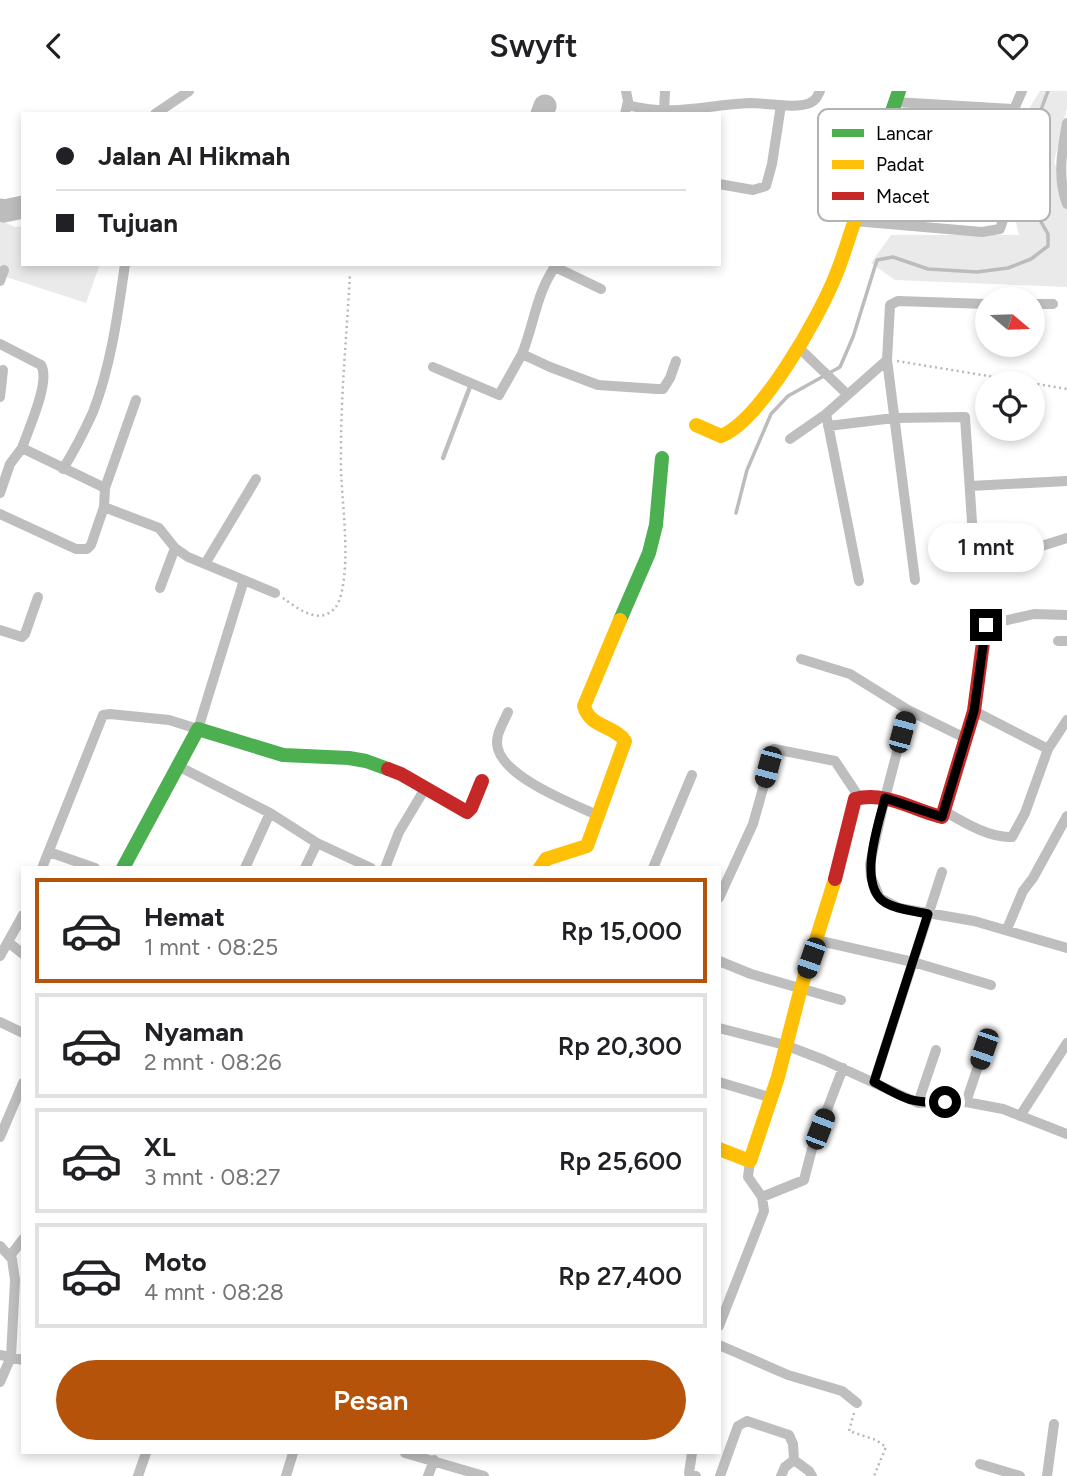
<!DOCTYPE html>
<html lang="id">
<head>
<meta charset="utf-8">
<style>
  :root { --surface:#fff; --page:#f6f6f6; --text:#202124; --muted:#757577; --line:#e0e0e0; --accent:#b45309 }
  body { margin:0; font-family:Figtree,sans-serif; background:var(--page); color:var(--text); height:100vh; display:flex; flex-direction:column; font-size:26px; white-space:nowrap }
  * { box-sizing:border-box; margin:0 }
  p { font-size:23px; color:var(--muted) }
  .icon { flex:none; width:38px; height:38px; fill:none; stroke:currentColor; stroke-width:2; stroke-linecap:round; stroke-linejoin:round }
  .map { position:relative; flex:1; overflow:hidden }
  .details { position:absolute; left:21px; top:775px; width:700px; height:588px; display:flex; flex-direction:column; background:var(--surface); border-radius:0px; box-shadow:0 4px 10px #0003 }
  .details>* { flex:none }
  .hud { position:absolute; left:21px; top:21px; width:700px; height:154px; border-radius:0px; box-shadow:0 4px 10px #0003; display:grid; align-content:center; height:154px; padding:0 35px; background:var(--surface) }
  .needle { width:46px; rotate:109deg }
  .controls { position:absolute; left:975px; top:196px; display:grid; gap:14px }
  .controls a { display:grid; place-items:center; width:70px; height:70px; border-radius:50%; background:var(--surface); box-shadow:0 4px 10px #0003; font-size:35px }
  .end { position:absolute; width:32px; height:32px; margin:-16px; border:9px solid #000; background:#fff; box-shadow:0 0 0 4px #fff }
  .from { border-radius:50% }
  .bubble { position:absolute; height:49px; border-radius:24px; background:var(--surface); box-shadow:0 4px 10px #0003; font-size:23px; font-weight:600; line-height:49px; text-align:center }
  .car { position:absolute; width:21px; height:42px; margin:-21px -10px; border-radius:9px; box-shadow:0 0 5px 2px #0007; background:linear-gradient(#222 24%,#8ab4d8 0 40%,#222 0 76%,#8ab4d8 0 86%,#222 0) }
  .hud b { display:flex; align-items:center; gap:24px; height:66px; font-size:26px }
  .hud b+b { border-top:2px solid var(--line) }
  .hud i { width:18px; height:18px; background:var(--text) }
  ul { padding:12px 0 0; list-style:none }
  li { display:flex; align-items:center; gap:21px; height:105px; margin:0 14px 10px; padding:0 21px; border:4px solid var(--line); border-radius:0px }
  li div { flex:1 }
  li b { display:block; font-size:26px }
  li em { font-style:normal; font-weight:600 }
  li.on { border-color:var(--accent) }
  li>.icon { width:63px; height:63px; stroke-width:1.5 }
  .button { display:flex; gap:14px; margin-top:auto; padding:14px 35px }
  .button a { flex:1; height:80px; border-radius:42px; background:var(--accent); color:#fff; font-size:28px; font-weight:600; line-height:80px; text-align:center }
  header { display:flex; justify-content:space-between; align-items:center; height:91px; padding:0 35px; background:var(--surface); font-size:32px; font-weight:600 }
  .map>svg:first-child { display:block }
</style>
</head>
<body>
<header><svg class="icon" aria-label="back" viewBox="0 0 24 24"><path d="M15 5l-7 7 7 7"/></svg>Swyft<svg class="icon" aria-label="heart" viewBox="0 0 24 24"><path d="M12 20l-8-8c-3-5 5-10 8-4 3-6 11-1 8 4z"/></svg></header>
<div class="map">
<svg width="1067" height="1385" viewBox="0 0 1067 1385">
  <rect width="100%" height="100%" fill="#fff"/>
  <path fill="#eaeaea" d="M1040,0H1067V17L1054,71L1067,104V196L895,189L871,172L891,144H1019L1004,83L1014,42Z
    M0,129L15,136L23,135V173H100L86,212L0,184Z"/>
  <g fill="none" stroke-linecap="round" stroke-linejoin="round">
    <path stroke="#bcbcbc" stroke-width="3.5" d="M736,422L747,379L771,323L788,305L840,276L853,246L877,169L893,166L928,178L977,181L1008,177L1031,168L1048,155V143L1013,82L1035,35L1048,0"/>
    <path stroke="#bcbcbc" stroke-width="23" d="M542,23L545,15
      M0,119L4,120L23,116"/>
    <path stroke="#b8b8b8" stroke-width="2.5" stroke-dasharray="2 3.5" stroke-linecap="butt" d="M897,270L1031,292
      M1032,292L1067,298
      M283,507C297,517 319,535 335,517C346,504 346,461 345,444C344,415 340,386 341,358C341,300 347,241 350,182
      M854,1322L849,1340L876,1349L886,1356L874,1385"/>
    <path stroke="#bebebe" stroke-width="4.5" d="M443,367L471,293"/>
    <path stroke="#bebebe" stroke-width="10" d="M895,11L1012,18
      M627,14C673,26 705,14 750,12C767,12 796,18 810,12C816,9 817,6 820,0
      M664,20L665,0
      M155,23L189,0
      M625,23L628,10L626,0
      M1067,32C1062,59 1057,87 1067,113
      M875,67L989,76
      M719,93L753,99L766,95L772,73L781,14
      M854,130L982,141L1000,138L1004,126L989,76L1022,0
      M557,173C536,201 535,231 522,263L550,276L598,294L657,298H663L670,287L676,270
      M555,176L601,198
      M0,190L4,179
      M1032,213H1053
      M0,253L41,274C51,290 28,339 22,357
      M797,255L847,303
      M433,276L499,304L522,263
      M0,306L3,279
      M826,323L859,490
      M828,335L894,327L965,326L974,461L977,470L984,473L1067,447
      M790,348L826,323L887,269
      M63,378C74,360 84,341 93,321C111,275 118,222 125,173
      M970,395L1067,390
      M0,402L10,373L22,357L105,397
      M104,416L159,437L175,457L188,466L275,502
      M0,423L76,458H87L91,454L104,416L105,397L136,309
      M205,473L256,388
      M915,489L887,269L890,214L898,210L987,213
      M160,497L175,457
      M986,534L1034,523L1067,524
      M0,539L22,546L25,543L38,506
      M1058,550H1067
      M801,568L850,583L908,619L965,647
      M908,619L885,707L870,773L871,786L880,807L899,817L974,830L1067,857
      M974,620L1048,658L1067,629
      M508,621C503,633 494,645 498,658C506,687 571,712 597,724
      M178,675L270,722L317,752L371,777
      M944,720C963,731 989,747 1012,746L1025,722L1048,658
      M49,761L95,777
      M42,777L103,624L110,623L169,629L198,638L244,489
      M245,777L270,722
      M305,777L317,752
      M385,777L399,741L426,696
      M653,777L692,684
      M719,807L753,733L774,658L835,670L859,706
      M1007,838L1023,800L1033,787L1067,725
      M816,849L913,871L991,894
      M8,851L23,863
      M0,865L23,824
      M719,870L751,883L841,909
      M0,931L23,942
      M719,937L785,954L824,969L918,1012L966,1011L1003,1018L1067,1043
      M719,991L772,1007
      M874,991L942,781
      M966,1011L984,958
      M918,1012L936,959
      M1020,1025L1067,952
      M0,1046L23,992
      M762,1106L804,1089L812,1058L843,977
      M0,1155L12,1168L15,1189L11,1266L0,1291
      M10,1165L23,1148
      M719,1235L764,1120L762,1106L748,1086L750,1070
      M719,1254L788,1284L842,1300L857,1312
      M0,1264L23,1269
      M405,1362L484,1385
      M692,1362L689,1382L696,1385
      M980,1373L1020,1385
      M138,1385L146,1362
      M286,1385L293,1362
      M428,1385L434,1369
      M720,1385L738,1335L747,1330L789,1344L793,1353L794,1369L809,1380L812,1385
      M781,1385L785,1376L794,1369
      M1047,1385L1054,1333"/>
    <path stroke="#4caf50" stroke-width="14" d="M858,120L899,0
      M620,529L649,462L656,434L662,367
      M123,777L198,638L283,664L349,667L366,670L388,678"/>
    <path stroke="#ffc107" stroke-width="14" d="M696,334L721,345C761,329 819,226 835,186C844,165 850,142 858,120
      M540,777L546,768L587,755L625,650C614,634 590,637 584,615L620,529
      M719,1058L750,1070L778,986L801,897L835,788"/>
    <path stroke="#c62828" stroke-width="14" d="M388,678L401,683L467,721L471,717L482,690
      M835,788L855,708C886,700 913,719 942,726L974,620L987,521"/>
  </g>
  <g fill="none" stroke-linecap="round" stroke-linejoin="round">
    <path stroke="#000" stroke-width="9" d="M945,1011C911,1013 903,1007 874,991L928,823C915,820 898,819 886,812C856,795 879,732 885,707L942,726L974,620L986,534"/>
  </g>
  <rect x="818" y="18" width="232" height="112" rx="10" fill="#fff" stroke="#b2b2b2" stroke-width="2"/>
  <rect x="832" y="38" width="32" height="8" fill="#4caf50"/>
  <rect x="832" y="69" width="32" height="9" fill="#ffc107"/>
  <rect x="832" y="101" width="32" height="8" fill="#c62828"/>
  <g font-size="19" fill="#000">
    <text x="876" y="49">Lancar</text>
    <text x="876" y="80">Padat</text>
    <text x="876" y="112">Macet</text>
  </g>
</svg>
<div class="controls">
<a><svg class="needle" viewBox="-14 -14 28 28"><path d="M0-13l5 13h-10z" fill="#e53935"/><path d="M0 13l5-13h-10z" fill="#757577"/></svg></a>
<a><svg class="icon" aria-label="locate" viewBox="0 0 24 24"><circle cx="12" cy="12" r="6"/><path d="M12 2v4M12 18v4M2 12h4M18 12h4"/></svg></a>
</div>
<i class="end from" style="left:945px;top:1011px"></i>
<i class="end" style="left:986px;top:534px"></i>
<div class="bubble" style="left:928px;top:432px;width:116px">1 mnt</div>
<i class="car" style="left:902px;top:641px;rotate:15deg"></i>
<i class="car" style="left:768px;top:676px;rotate:195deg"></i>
<i class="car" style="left:811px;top:867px;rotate:199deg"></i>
<i class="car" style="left:984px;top:958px;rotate:199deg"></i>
<i class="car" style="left:820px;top:1038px;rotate:21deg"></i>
<div class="hud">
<b><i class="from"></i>Jalan Al Hikmah</b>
<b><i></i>Tujuan</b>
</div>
<section class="details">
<ul>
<li class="on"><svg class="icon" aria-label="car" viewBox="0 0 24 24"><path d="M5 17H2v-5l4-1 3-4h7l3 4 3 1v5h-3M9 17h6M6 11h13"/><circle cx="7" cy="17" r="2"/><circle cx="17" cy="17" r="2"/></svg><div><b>Hemat</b><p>1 mnt · 08:25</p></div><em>Rp 15,000</em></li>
<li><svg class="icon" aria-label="car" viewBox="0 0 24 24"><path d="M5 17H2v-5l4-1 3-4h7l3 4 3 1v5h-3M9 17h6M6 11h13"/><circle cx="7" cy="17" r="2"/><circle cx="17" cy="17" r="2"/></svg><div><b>Nyaman</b><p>2 mnt · 08:26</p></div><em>Rp 20,300</em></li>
<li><svg class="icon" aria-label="car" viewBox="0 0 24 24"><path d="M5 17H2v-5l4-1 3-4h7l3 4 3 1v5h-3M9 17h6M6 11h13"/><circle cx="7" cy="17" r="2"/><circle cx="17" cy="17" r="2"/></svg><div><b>XL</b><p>3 mnt · 08:27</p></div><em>Rp 25,600</em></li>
<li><svg class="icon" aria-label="car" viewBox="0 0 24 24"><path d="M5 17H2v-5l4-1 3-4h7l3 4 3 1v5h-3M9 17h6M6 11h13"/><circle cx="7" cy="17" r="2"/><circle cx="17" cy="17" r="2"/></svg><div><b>Moto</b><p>4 mnt · 08:28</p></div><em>Rp 27,400</em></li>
</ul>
<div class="button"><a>Pesan</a></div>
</section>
</div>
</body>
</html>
